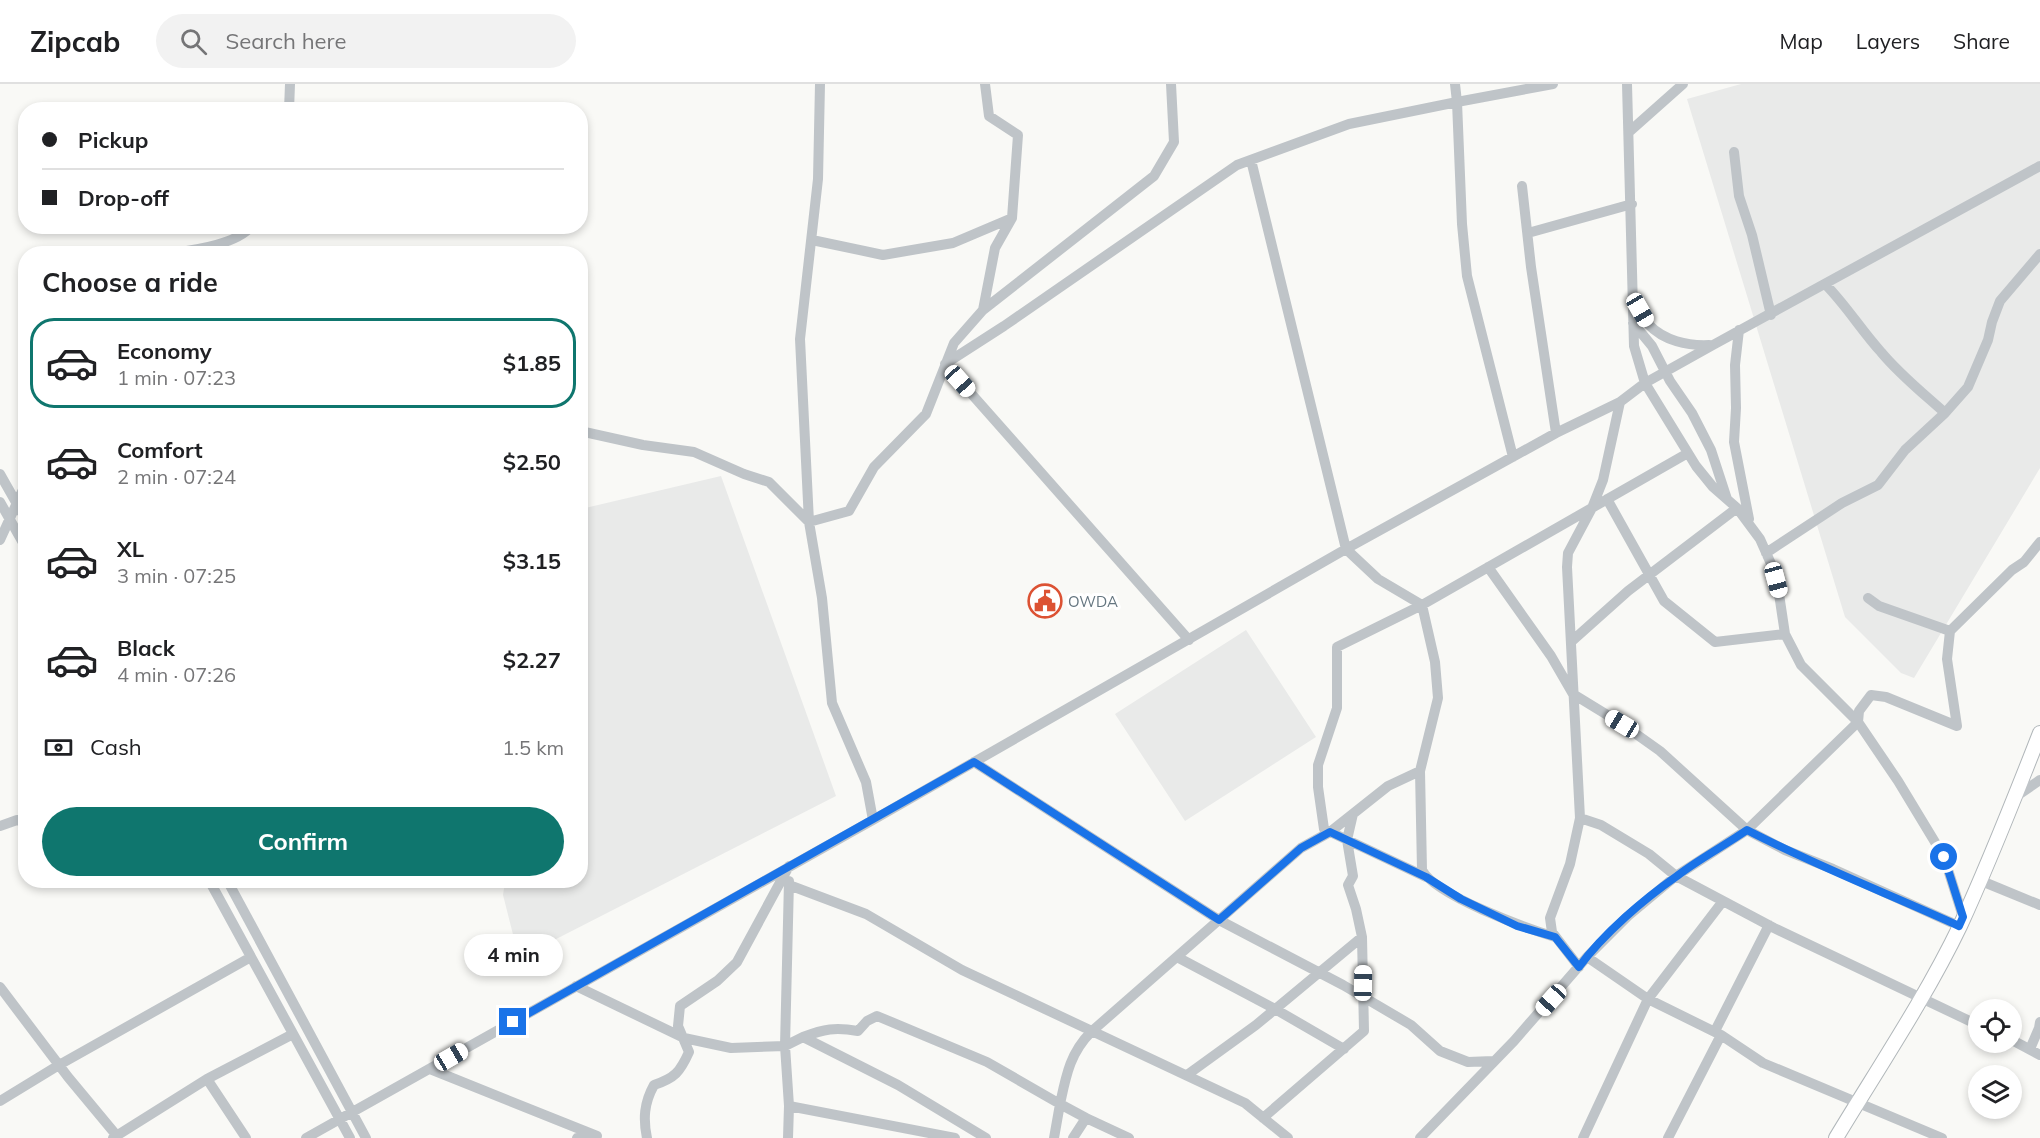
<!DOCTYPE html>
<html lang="en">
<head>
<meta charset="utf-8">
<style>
  :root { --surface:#fff; --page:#f2f2f2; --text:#202124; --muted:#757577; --line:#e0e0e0; --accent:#0f766e }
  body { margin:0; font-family:Mulish,sans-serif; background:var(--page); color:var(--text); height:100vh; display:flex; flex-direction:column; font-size:22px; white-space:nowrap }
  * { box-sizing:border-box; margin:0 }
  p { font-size:20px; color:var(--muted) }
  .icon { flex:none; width:33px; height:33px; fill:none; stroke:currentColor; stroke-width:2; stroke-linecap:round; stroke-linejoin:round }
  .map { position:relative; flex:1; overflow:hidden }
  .panel { position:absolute; left:18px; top:162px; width:570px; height:642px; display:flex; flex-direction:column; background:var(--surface); border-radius:24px; box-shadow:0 3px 9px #0003 }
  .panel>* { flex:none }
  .hud { position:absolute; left:18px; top:18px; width:570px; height:132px; border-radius:24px; box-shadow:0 3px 9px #0003; display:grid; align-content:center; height:132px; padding:0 24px; background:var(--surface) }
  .tools { position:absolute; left:1968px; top:915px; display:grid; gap:12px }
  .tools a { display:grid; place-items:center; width:54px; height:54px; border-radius:50%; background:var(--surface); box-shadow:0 3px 9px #0003; font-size:30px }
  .end { position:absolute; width:27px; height:27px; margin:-14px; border:8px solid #1a73e8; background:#fff; box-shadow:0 0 0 3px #fff }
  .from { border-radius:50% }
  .bubble { position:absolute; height:42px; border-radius:21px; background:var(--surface); box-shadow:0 3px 9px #0003; font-size:20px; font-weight:700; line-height:42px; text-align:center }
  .car { position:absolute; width:18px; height:36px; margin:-18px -9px; border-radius:8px; box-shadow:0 0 4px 2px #0007; background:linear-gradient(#fff 24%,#345 0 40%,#fff 0 76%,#345 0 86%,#fff 0) }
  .hud b { display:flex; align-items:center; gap:21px; height:57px; font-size:22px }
  .hud b+b { border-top:2px solid var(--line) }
  .hud i { width:15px; height:15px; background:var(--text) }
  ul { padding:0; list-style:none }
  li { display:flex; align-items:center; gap:18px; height:90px; margin:0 12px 9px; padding:0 12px; border:3px solid transparent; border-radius:24px }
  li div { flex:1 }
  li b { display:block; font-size:22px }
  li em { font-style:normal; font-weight:700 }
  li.active { border-color:var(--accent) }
  li>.icon { width:54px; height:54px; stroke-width:1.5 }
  h2 { padding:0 24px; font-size:27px; line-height:72px }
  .pay { display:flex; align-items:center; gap:15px; height:66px; padding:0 24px; font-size:22px }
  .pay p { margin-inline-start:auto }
  .cta { display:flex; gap:12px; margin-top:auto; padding:12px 24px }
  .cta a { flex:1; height:69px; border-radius:36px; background:var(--accent); color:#fff; font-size:24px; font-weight:700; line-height:69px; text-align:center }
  header { display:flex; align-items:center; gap:36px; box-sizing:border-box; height:84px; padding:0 30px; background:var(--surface); border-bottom:2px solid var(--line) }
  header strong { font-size:28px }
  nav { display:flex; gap:33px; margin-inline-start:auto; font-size:21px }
  .search { width:420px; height:54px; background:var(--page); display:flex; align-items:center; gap:15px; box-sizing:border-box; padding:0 21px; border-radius:33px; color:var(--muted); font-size:22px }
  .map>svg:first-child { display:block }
</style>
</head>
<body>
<header>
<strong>Zipcab</strong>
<div class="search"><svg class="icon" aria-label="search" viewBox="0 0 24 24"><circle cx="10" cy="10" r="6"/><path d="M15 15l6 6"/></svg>Search here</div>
<nav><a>Map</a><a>Layers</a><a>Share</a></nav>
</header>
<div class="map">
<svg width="2040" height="1054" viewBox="0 0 2040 1054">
  <rect width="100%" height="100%" fill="#f9f9f6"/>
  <path fill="#e9eae9" d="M1741,0H2040V384L1914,594L1901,589L1845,533L1687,15Z
    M721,392L836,712L519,874L503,811L505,797L580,796L581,425Z
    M1246,546L1316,653L1185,737L1115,630Z"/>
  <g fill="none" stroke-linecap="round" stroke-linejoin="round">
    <g stroke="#b1b7ba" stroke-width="16">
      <path id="major" d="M1836,1054C1877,986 1926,913 1960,842C1989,779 2015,713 2040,649"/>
    </g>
    <path stroke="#bfc4c8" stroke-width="10" d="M820,0L818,95L800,255L809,438L822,514L832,619L866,698L873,736
      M1455,0L1457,18L1553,0
      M1627,0L1634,262L1645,299L1696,382L1713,403L1737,424L1760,455L1772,482L1779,510L1785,550L1801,581L1858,638L1898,697L1944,773L1963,833
      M289,26L290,0
      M1629,48L1683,0
      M1734,68L1739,112L1752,151L1771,231
      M1251,76L1346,465L1378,495L1422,521L1435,578L1438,614L1420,687L1422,786C1436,812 1526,844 1555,853
      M1522,102L1531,183L1556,349
      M1528,149L1632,120
      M812,156L883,171L953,159L1012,134
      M165,170C192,166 234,162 252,142
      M1825,200C1846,221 1861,246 1881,268C1900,291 1924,310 1945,329
      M1634,216C1638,223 1642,234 1648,240C1664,257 1688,262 1709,261
      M983,226L1154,92L1174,58L1171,0
      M1633,239L1652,262L1670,297L1692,329L1711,366L1727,415
      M1739,246L1735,281L1736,324L1734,358L1749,435
      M580,347L643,361L694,368L744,390L769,398L809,438L849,427L874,383L926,330L954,259L983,226L995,164L1012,134L1018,51L989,32L985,0
      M0,390L26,436
      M1607,415L1664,517L1715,558L1785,550
      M0,418L26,464
      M0,456L26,399
      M1766,469L1842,419L1878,401L1905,366L1945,329L1968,303L1988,256L1992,238L2000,217L2040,170
      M1488,483L1551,572L1573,610L1622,640L1660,667L1747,746L1785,766L1833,785L1959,842
      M1950,547L2012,486L2024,478L2040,458
      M1189,556L945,280L1004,242L1237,81L1349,40L1457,18L1462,140L1467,192L1513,373
      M1572,557L1628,507L1737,424
      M974,678L1219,836L1343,901L1411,941L1440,967L1468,978L1493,977
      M2015,713L2040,696
      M1580,734L1601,741L1649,770L1676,792L1774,844L1978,941
      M0,742L17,736L26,738
      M1426,793L1324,745L1318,703V681L1337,624V563L1422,521L1688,369
      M209,796L350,1054
      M227,796L366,1054
      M1979,796L2040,821
      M789,801L866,830L962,886L1245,1019L1288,1054
      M1177,873L1275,925L1344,965
      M1587,873L1648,915L1721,951L1763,979L1942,1054
      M1579,883L1552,848L1550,834L1570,780L1580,734L1567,483L1568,469L1592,424L1603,396L1620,318
      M576,902L684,954L731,964L785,962L803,953L898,1001L986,1054
      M0,903L68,993L117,1052V1054
      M1715,947L1769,841
      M803,953C824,945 835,943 858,947L867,937L877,932L987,978L1060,1020L1054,1054
      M2012,956L2040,971
      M2030,965L2039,944L2040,938
      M430,985L597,1052
      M1187,991L1256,941L1362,853L1356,825L1348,801L1353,792L1347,756L1353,730
      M207,995L293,950
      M0,1017L59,981L251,873
      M789,1022L955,1054
      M1086,1034L1060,1020C1066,992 1070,969 1091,948L1301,764L1330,748L1388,702L1420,687
      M1263,1034L1364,947L1362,853
      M113,1054L207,995L246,1054
      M306,1054L873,736L1346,465L1556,349L1620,318L1645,299L1713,261L2040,82
      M577,1054L595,1052
      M647,1054C643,1035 644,1019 654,1001C675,994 680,988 689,968L678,942L680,922L717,897L737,878L789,782
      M788,1054L789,1022L785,962L789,797
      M1073,1054L1086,1034L1129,1054
      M1420,1054L1514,957L1587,873L1628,832L1676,792L1747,746L1858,638L1859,627L1871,611L1886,613L1957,642L1947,575L1950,547L1879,522L1868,514
      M1583,1054L1648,915L1723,817
      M1668,1054L1721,951"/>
    <use href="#major" stroke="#fff" stroke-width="14"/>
  </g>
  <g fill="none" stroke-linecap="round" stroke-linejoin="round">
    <path stroke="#1a73e8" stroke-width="8" d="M513,938L974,678L1219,836L1301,764L1330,748L1426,793L1461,815L1517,842L1555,853L1579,883C1603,850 1644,815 1677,792C1699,775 1724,762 1747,746C1816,782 1889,810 1959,842L1963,833L1944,773"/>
  </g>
  <defs>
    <g id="civic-ring" transform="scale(1.725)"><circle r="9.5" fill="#fff" stroke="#dc5233" stroke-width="1.5"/><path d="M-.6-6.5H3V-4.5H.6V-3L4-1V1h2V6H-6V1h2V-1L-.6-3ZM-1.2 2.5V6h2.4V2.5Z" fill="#dc5233"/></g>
  </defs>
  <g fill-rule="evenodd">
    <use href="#civic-ring" x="1045" y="517"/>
  </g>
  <g text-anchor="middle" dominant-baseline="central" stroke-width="6" stroke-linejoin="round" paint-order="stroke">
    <g font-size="15" fill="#657680" stroke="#fff" text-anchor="start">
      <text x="1068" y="517">OWDA</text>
    </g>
  </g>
</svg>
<div class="tools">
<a><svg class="icon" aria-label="locate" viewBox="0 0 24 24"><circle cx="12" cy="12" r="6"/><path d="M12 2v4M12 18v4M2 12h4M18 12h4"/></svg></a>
<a><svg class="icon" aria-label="layers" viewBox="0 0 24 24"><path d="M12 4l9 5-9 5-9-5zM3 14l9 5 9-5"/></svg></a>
</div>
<i class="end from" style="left:1944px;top:773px"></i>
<i class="end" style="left:513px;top:938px"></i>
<div class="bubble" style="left:464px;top:850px;width:99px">4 min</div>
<i class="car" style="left:1640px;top:226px;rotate:150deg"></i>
<i class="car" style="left:960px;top:297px;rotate:138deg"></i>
<i class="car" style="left:1776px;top:496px;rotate:165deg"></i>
<i class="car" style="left:1622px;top:640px;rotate:301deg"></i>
<i class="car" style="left:1363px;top:899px;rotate:1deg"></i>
<i class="car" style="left:1551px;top:916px;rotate:222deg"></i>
<i class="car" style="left:451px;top:973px;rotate:60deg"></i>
<div class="hud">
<b><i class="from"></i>Pickup</b>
<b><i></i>Drop-off</b>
</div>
<section class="panel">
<h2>Choose a ride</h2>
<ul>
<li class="active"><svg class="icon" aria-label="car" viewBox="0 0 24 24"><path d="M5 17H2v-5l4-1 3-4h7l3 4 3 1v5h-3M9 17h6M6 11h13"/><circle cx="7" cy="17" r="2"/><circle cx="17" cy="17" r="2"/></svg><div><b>Economy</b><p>1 min · 07:23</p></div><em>$1.85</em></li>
<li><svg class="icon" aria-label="car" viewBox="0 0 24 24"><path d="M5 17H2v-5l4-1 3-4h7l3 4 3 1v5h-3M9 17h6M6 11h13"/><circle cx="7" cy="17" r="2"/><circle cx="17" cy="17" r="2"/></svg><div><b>Comfort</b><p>2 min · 07:24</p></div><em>$2.50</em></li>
<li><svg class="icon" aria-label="car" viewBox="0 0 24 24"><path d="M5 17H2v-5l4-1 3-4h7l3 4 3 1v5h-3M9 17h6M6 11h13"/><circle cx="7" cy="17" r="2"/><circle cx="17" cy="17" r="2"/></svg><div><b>XL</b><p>3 min · 07:25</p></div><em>$3.15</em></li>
<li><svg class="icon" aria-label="car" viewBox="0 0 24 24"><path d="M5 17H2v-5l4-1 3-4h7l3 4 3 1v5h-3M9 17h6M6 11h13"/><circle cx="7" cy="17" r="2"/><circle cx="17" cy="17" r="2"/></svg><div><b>Black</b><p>4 min · 07:26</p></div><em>$2.27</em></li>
</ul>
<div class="pay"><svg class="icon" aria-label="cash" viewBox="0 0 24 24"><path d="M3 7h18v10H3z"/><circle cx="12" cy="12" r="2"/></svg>Cash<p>1.5 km</p></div>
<div class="cta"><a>Confirm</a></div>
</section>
</div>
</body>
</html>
